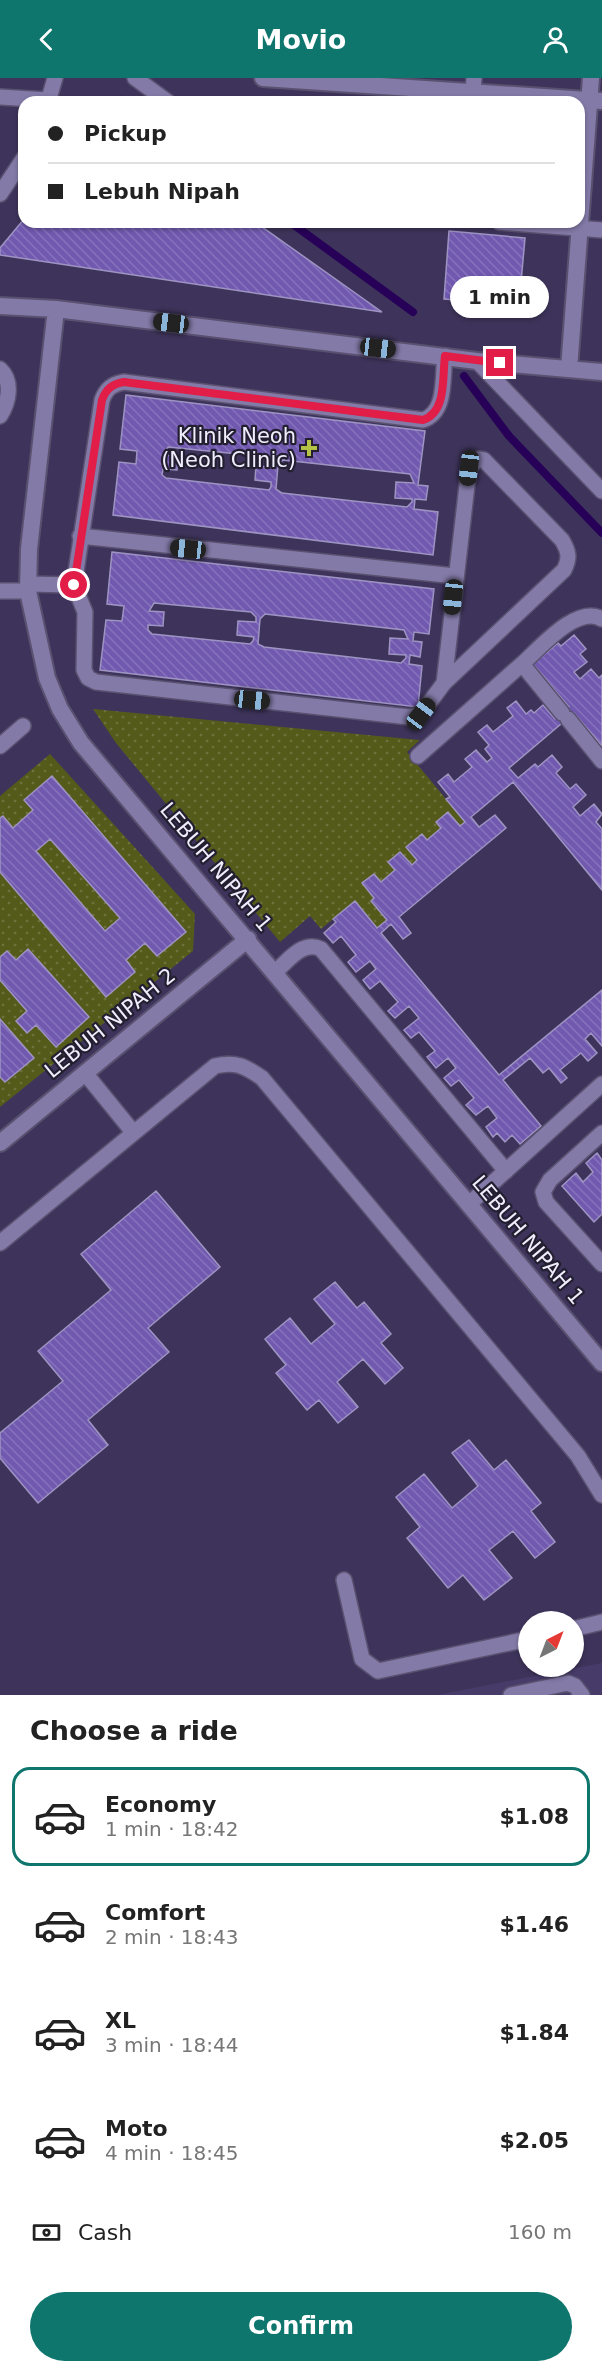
<!DOCTYPE html>
<html lang="en">
<head>
<meta charset="utf-8">
<style>
  :root { --surface:#fff; --page:#f2f2f2; --text:#222; --muted:#767676; --line:#e0e0e0; --accent:#0f766e }
  body { margin:0; font-family:"DejaVu Sans",sans-serif; background:var(--page); color:var(--text); height:100vh; display:flex; flex-direction:column; font-size:22px; white-space:nowrap }
  * { box-sizing:border-box; margin:0 }
  p { font-size:20px; color:var(--muted) }
  .icon { flex:none; width:33px; height:33px; fill:none; stroke:currentColor; stroke-width:2; stroke-linecap:round; stroke-linejoin:round }
  .map { position:relative; height:1617px; overflow:hidden }
  .panel { display:flex; flex-direction:column; background:var(--surface); flex:1 }
  .panel>* { flex:none }
  .top-card { position:absolute; left:18px; top:18px; width:567px; height:132px; border-radius:18px; box-shadow:0 2px 4px #0004; display:grid; align-content:center; height:132px; padding:0 30px; background:var(--surface) }
  .needle { width:39px; rotate:42deg }
  .tools { position:absolute; left:518px; top:1533px; display:grid; gap:12px }
  .tools a { display:grid; place-items:center; width:66px; height:66px; border-radius:50%; background:var(--surface); box-shadow:0 2px 4px #0004; font-size:30px }
  .end { position:absolute; width:27px; height:27px; margin:-14px; border:8px solid #e11d48; background:#fff; box-shadow:0 0 0 3px #fff }
  .from { border-radius:50% }
  .bubble { position:absolute; height:42px; border-radius:21px; background:var(--surface); box-shadow:0 2px 4px #0004; font-size:20px; font-weight:600; line-height:42px; text-align:center }
  .car { position:absolute; width:18px; height:36px; margin:-18px -9px; border-radius:8px; box-shadow:0 0 4px 2px #0007; background:linear-gradient(#222 24%,#8ab4d8 0 40%,#222 0 76%,#8ab4d8 0 86%,#222 0) }
  .top-card b { display:flex; align-items:center; gap:21px; height:57px; font-size:22px }
  .top-card b+b { border-top:2px solid var(--line) }
  .top-card i { width:15px; height:15px; background:var(--text) }
  ul { padding:0; list-style:none }
  li { display:flex; align-items:center; gap:18px; height:99px; margin:0 12px 9px; padding:0 18px; border:3px solid transparent; border-radius:18px }
  li div { flex:1 }
  li b { display:block; font-size:22px }
  li em { font-style:normal; font-weight:600 }
  li.current { border-color:var(--accent) }
  li>.icon { width:54px; height:54px; stroke-width:1.5 }
  h2 { padding:0 30px; font-size:27px; line-height:72px }
  .pay { display:flex; align-items:center; gap:15px; height:66px; padding:0 30px; font-size:22px }
  .pay p { margin-inline-start:auto }
  .primary-button { display:flex; gap:12px; margin-top:auto; padding:12px 30px }
  .primary-button a { flex:1; height:69px; border-radius:36px; background:var(--accent); color:#fff; font-size:24px; font-weight:600; line-height:69px; text-align:center }
  header { display:flex; justify-content:space-between; align-items:center; height:78px; padding:0 30px; background:var(--accent); color:#fff; font-size:27px; font-weight:600 }
  .map>svg:first-child { display:block }
</style>
</head>
<body>
<header><svg class="icon" aria-label="back" viewBox="0 0 24 24"><path d="M15 5l-7 7 7 7"/></svg>Movio<svg class="icon" aria-label="person" viewBox="0 0 24 24"><circle cx="12" cy="8" r="4"/><path d="M4 21q1-7 8-7t8 7"/></svg></header>
<div class="map">
<svg width="602" height="1617" viewBox="0 0 602 1617">
  <defs>
    <pattern id="grass-dots" width="8" height="8" patternUnits="userSpaceOnUse" patternTransform="scale(1.5)"><rect width="8" height="8" fill="#545a1a"/><path d="M2 2h.1M6 6h.1" fill="none" stroke="#6d723c" stroke-width="1.8" stroke-linecap="round"/></pattern>
    <pattern id="building-back-hatch" width="6" height="6" patternUnits="userSpaceOnUse" patternTransform="scale(1.5)"><rect width="6" height="6" fill="#7159b0"/><path d="M-1 5l2 2M0 0l6 6M5-1l2 2" fill="none" stroke="#8671bc"/></pattern>
  </defs>
  <rect width="100%" height="100%" fill="#3e345b"/>
  <path fill="#473c69" d="M602,1585V1617H437Z"/>
  <path fill="url(#grass-dots)" d="M93,631L420,662L407,674L465,744L460,748L448,734L436,744L441,750L427,762L422,756L407,768L417,782L412,787L400,774L388,784L395,792L381,804L374,796L363,805L374,820L371,823L387,842L377,850L354,824L321,851L310,838L280,864L116,665Z
    M50,676L195,836L193,873L0,1029V718Z"/>
  <g fill="none" stroke-linecap="round" stroke-linejoin="round">
    <path stroke="#270057" stroke-width="8" d="M121,22L124,24
      M290,144L413,234
      M464,298L509,358L602,455"/>
  </g>
  <path fill="url(#building-back-hatch)" stroke="#9e94c2" stroke-width="1.5" fill-rule="evenodd" d="M24,141V144H255L382,234L0,177V170Z
    M449,153L525,160L519,227L444,221Z
    M126,317L425,353L418,407L428,408L426,422L415,421L414,431L438,434L433,477L113,437L119,384L136,386L137,373L120,371ZM168,369L269,379L274,384L273,389L256,388L255,402L271,404V409L269,412L166,400L162,397L163,391L177,392L178,378L163,377ZM283,382L410,396L414,405L396,404L395,420L412,421V424L407,429L282,415L276,411L278,387Z
    M112,474L434,511L429,556L414,554L413,563L422,564L420,579L410,577L409,586L422,588L418,629L100,592L106,542L122,543L124,528L107,526ZM154,525L251,534L256,539V544L238,543L237,557L254,559L253,563L250,566L152,556L148,552V547L163,548L164,534L149,533ZM265,536L404,552L408,561L390,560L389,576L406,577V580L401,585L264,569L258,566L260,541Z
    M574,557L586,571L580,576L587,584L574,594L580,601L591,591L599,600L602,597V668L574,635L509,690L518,700L535,686L538,689L552,677L562,689L556,695L570,711L576,706L586,717L573,729L580,738L594,726L602,736L596,744L602,751V812L513,704L471,739L479,749L495,737L506,750L399,839L411,855L403,861L391,846L381,855L499,997L602,912V968L591,955L585,961L597,975L588,983L581,975L560,992L567,1000L561,1005L549,990L543,995L530,980L503,1002L541,1048L520,1066L512,1057L505,1064L497,1055L493,1059L486,1049L497,1040L488,1028L476,1037L466,1027L474,1020L459,1002L451,1008L444,1000L456,990L448,980L436,990L427,979L435,973L419,954L411,960L404,952L419,940L409,928L395,940L388,933L398,924L380,903L370,911L363,902L376,891L370,883L356,894L348,884L356,877L341,858L333,865L324,855L336,844L333,841L355,823L377,850L387,842L371,823L374,820L362,805L374,796L381,804L395,792L388,784L400,774L412,787L417,782L406,769L422,756L427,762L441,750L436,744L448,734L460,748L465,744L446,721L450,719L438,704L448,696L454,704L472,689L465,681L476,672L487,684L492,680L485,671L489,667L478,654L487,647L493,654L513,638L507,630L516,623L526,636L531,632L534,635L543,627L555,641L569,629L533,586L558,565L561,568Z
    M52,698L186,854L157,878L145,865L126,882L135,894L106,919L0,794V740L3,738L13,750L33,732L24,722ZM50,761L120,840L105,853L36,773Z
    M28,871L89,939L56,969L36,947L27,955L16,943L27,933L0,902V879L7,873L16,882Z
    M0,941L34,980L5,1004L0,999Z
    M597,1075L602,1082V1136L594,1144L562,1108L576,1095L583,1104L593,1094L586,1085Z
    M156,1113L220,1189L148,1250L169,1274L88,1342L108,1367L38,1425L0,1380V1355L63,1303L38,1273L111,1212L81,1176Z
    M335,1204L357,1230L364,1224L391,1256L381,1265L403,1290L385,1306L363,1281L337,1304L358,1329L338,1345L319,1322L307,1332L276,1295L286,1287L265,1261L290,1240L311,1266L335,1246L314,1221Z
    M469,1362L494,1392L506,1382L541,1425L531,1433L555,1464L535,1480L513,1453L489,1472L512,1500L484,1522L463,1497L448,1510L407,1460L420,1449L396,1419L424,1396L452,1430L478,1408L452,1375Z"/>
  <g fill="none" stroke-linecap="round" stroke-linejoin="round">
    <g stroke="#5a5170" stroke-width="18">
      <path id="service" d="M135,0L168,24
        M473,14L474,0
        M0,19L48,22
        M48,24L55,0
        M0,116L24,80
        M499,144L602,152
        M477,283L602,413
        M0,291C13,303 9,324 0,338
        M80,458L455,498
        M28,506L74,507
        M0,513H28
        M444,605L469,390L478,381L484,382L562,462C569,474 570,480 564,492L444,605L421,636L409,639L96,604L88,600L84,592L85,534L74,507L102,322C106,311 112,306 124,304L423,342C447,334 442,300 445,278
        M562,635L522,586C540,570 577,526 602,541
        M568,641L602,683
        M0,668L23,648
        M418,678L522,586
        M276,893C289,882 303,862 321,871L506,1093
        M85,995L133,1054
        M602,1055L550,1102L543,1114L546,1124L602,1186
        M469,1126L602,1006
        M0,1165L215,988C235,983 245,988 262,1000L578,1378L602,1417
        M344,1502L362,1581L378,1593L528,1561
        M573,1551L602,1544
        M511,1617L568,1605L575,1608L582,1617"/>
    </g>
    <g stroke="#5a5170" stroke-width="20">
      <path id="minor" d="M263,0L602,23
        M0,228L56,231L477,283L602,294
        M56,231L29,471L28,513L47,600L60,631L81,665L602,1285
        M569,291L591,0
        M0,1065L248,861"/>
    </g>
    <use href="#service" stroke="#837aa7" stroke-width="15"/>
    <use href="#minor" stroke="#837aa7" stroke-width="16"/>
  </g>
  <g fill="none" stroke-linecap="round" stroke-linejoin="round">
    <path stroke="#e11d48" stroke-width="8" d="M74,507L102,322C106,311 112,306 124,304L423,342C447,334 442,300 445,278L500,285"/>
  </g>
  <path fill="#b6c148" stroke="#231f31" stroke-width="2" d="M306 361h6v6h6v6h-6v6h-6v-6h-6v-6h6z"/>
  <g text-anchor="middle" dominant-baseline="central" stroke-width="4.5" stroke-linejoin="round" paint-order="stroke">
    <g font-size="21" fill="#f0eefd" stroke="#231f31" text-anchor="end">
      <text x="296" y="358">Klinik Neoh<tspan x="296" dy="24">(Neoh Clinic)</tspan></text>
    </g>
    <g font-size="21" fill="#f0eefd" stroke="#231f31">
      <text transform="translate(216 789) rotate(50)">LEBUH NIPAH 1</text>
      <text transform="translate(110 945) rotate(-39)">LEBUH NIPAH 2</text>
      <text transform="translate(528 1162) rotate(50)">LEBUH NIPAH 1</text>
    </g>
  </g>
</svg>
<div class="tools">
<a><svg class="needle" viewBox="-14 -14 28 28"><path d="M0-13l5 13h-10z" fill="#e53935"/><path d="M0 13l5-13h-10z" fill="#767676"/></svg></a>
</div>
<i class="end from" style="left:74px;top:507px"></i>
<i class="end" style="left:500px;top:285px"></i>
<div class="bubble" style="left:450px;top:198px;width:99px">1 min</div>
<i class="car" style="left:171px;top:245px;rotate:277deg"></i>
<i class="car" style="left:378px;top:270px;rotate:97deg"></i>
<i class="car" style="left:469px;top:390px;rotate:187deg"></i>
<i class="car" style="left:188px;top:471px;rotate:276deg"></i>
<i class="car" style="left:453px;top:519px;rotate:186deg"></i>
<i class="car" style="left:252px;top:622px;rotate:96deg"></i>
<i class="car" style="left:421px;top:636px;rotate:37deg"></i>
<div class="top-card">
<b><i class="from"></i>Pickup</b>
<b><i></i>Lebuh Nipah</b>
</div>
</div>
<section class="panel">
<h2>Choose a ride</h2>
<ul>
<li class="current"><svg class="icon" aria-label="car" viewBox="0 0 24 24"><path d="M5 17H2v-5l4-1 3-4h7l3 4 3 1v5h-3M9 17h6M6 11h13"/><circle cx="7" cy="17" r="2"/><circle cx="17" cy="17" r="2"/></svg><div><b>Economy</b><p>1 min · 18:42</p></div><em>$1.08</em></li>
<li><svg class="icon" aria-label="car" viewBox="0 0 24 24"><path d="M5 17H2v-5l4-1 3-4h7l3 4 3 1v5h-3M9 17h6M6 11h13"/><circle cx="7" cy="17" r="2"/><circle cx="17" cy="17" r="2"/></svg><div><b>Comfort</b><p>2 min · 18:43</p></div><em>$1.46</em></li>
<li><svg class="icon" aria-label="car" viewBox="0 0 24 24"><path d="M5 17H2v-5l4-1 3-4h7l3 4 3 1v5h-3M9 17h6M6 11h13"/><circle cx="7" cy="17" r="2"/><circle cx="17" cy="17" r="2"/></svg><div><b>XL</b><p>3 min · 18:44</p></div><em>$1.84</em></li>
<li><svg class="icon" aria-label="car" viewBox="0 0 24 24"><path d="M5 17H2v-5l4-1 3-4h7l3 4 3 1v5h-3M9 17h6M6 11h13"/><circle cx="7" cy="17" r="2"/><circle cx="17" cy="17" r="2"/></svg><div><b>Moto</b><p>4 min · 18:45</p></div><em>$2.05</em></li>
</ul>
<div class="pay"><svg class="icon" aria-label="cash" viewBox="0 0 24 24"><path d="M3 7h18v10H3z"/><circle cx="12" cy="12" r="2"/></svg>Cash<p>160 m</p></div>
<div class="primary-button"><a>Confirm</a></div>
</section>
</body>
</html>
